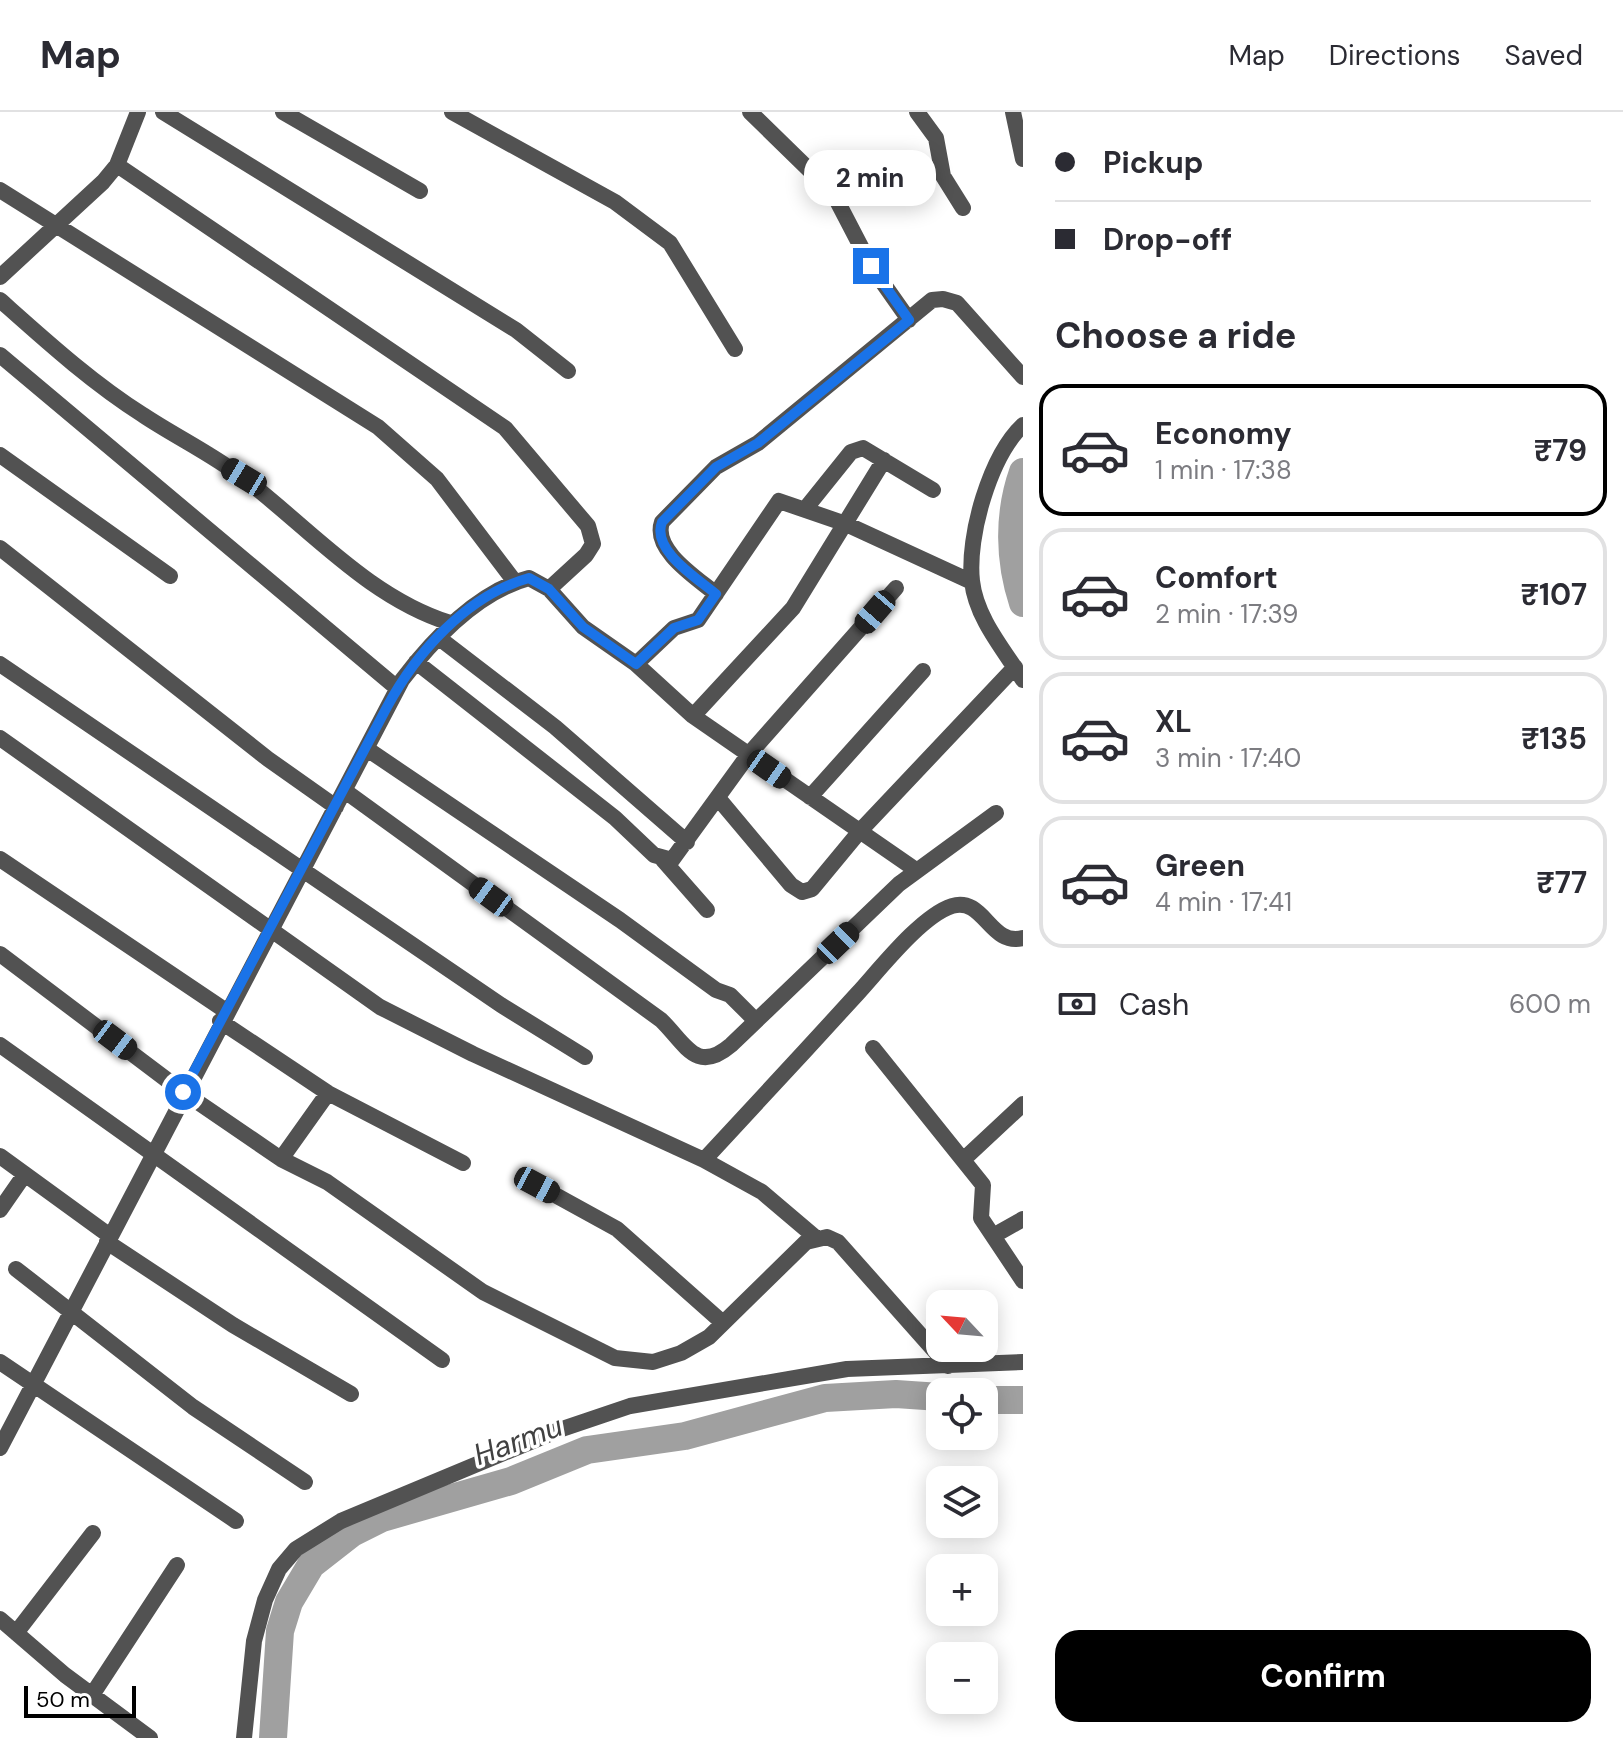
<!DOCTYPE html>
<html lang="en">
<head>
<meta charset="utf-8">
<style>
  :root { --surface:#fff; --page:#f7f7f7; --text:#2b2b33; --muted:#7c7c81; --line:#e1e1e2; --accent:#000 }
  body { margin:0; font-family:"DM Sans",sans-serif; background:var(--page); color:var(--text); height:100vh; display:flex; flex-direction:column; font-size:30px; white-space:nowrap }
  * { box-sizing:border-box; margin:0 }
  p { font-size:26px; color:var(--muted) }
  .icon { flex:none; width:44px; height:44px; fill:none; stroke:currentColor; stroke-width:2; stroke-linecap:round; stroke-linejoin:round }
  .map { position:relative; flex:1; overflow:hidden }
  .side { display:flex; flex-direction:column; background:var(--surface); width:600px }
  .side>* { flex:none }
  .guide { display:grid; align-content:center; height:176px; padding:0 32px; background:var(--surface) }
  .needle { width:52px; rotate:296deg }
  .buttons { position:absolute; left:926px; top:1178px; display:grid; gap:16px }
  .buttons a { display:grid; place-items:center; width:72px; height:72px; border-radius:16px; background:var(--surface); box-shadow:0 4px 20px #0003; font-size:40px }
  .scale { position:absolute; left:24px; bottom:20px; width:112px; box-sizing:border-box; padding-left:8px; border:4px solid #000; border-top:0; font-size:22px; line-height:28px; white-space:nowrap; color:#000; -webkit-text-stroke:6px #fff; paint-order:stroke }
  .end { position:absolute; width:36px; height:36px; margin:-18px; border:10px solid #1a73e8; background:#fff; box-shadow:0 0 0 4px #fff }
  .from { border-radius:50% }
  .bubble { position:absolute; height:56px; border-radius:24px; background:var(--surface); box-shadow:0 4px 20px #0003; font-size:26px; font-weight:700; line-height:56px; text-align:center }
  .car { position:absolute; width:24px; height:48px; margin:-24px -12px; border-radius:10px; box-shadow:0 0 6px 2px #0007; background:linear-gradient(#222 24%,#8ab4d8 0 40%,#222 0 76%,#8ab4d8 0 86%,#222 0) }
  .guide b { display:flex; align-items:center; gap:28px; height:76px; font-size:30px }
  .guide b+b { border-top:2px solid var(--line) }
  .guide i { width:20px; height:20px; background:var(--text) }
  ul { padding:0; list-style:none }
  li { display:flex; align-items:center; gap:24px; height:132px; margin:0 16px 12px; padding:0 16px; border:4px solid var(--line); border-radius:24px }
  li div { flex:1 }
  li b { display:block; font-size:30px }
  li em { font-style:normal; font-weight:700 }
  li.selected { border-color:var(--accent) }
  li>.icon { width:72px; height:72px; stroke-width:1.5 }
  h2 { padding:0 32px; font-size:36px; line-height:96px }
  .pay { display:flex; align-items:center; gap:20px; height:88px; padding:0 32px; font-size:30px }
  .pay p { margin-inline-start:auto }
  .button { display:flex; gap:16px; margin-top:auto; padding:16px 32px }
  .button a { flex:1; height:92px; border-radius:24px; background:var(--accent); color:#fff; font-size:32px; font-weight:700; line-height:92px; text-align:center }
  header { display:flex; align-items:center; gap:48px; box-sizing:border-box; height:112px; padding:0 40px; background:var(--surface); border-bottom:2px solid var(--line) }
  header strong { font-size:38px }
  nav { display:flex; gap:44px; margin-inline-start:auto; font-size:28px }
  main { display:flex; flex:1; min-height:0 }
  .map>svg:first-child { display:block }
</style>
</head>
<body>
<header>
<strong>Map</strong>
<nav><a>Map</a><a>Directions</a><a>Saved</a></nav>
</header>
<main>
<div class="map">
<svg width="1023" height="1626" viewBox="0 0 1023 1626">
  <rect width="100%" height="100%" fill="#fff"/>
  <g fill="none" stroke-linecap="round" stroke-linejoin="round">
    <path stroke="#a0a0a0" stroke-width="28" d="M1023,360C1008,402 1009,449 1023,491
      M984,1288H1023
      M273,1626L280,1519L289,1490L311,1453L352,1421L382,1406L511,1369L587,1338L685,1324L825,1286L896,1282L940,1285"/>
    <path stroke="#525252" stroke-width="16" d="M163,0L516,218L568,259
      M283,0L420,79
      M452,0L615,90L670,131L735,237
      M750,0L833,81L871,154L909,208
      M917,0L936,26L943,64L963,96
      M1013,0L1023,47
      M0,78L378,315L437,367L515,470
      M0,165L103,70L117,53L138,0
      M0,188C45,228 91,270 143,303C176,325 214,343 246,368C311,418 370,486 450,511
      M0,243L397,576
      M1023,313C990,344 967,424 972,469C976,506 1004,538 1023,568
      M0,343L170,464
      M806,396L851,340L863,336L933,378
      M0,436L268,647L336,695
      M549,477L583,515L636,552L693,604L916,758
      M716,482C697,466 652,438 662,410L716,355L758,331L932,188L943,187L957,191L1023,265
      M439,526L555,615L687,730
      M416,550L615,706L654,743L672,748L749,642L896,476
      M0,552L501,893L585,945
      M636,552L674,516L698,508L779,389L846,412L972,470
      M693,604L793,496L884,348
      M0,626L380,895L473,942L704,1048L762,1080L815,1125
      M367,637L620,808L716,878L730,883L756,909
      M345,679L661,908C685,931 696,963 731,933L899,772L996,701
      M810,685L923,559
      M718,686L791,773L802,780L812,777L860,719L1015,555
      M0,747L226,899
      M663,748L707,798
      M0,842L183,980L281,1047L327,1070L483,1180L615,1246L653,1250L681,1241L709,1225L806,1130L827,1125L838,1130L948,1254
      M220,909L328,981L463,1051
      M0,933L442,1248
      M873,936L983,1073L981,1106L1023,1169
      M0,1044L110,1124
      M281,1047L328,981
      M704,1048C756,992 807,937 858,881C880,857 921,804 952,794C984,784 990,835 1023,826
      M963,1048L1023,992
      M537,1073L617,1117L723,1211
      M0,1098L25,1062
      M993,1124L1023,1107
      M107,1130L233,1213L351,1282
      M16,1157L193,1295L305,1370
      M0,1250L236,1409
      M0,1336L402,568C434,526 477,480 529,466L549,477L586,443L593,432L588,414L505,316L117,53
      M0,1507L65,1563L150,1626
      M16,1521L93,1421
      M92,1583L177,1453
      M244,1626L254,1529L265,1488L279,1457L296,1437L341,1409L559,1318L630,1294L847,1257L1023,1250"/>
  </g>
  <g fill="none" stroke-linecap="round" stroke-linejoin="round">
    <path stroke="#1a73e8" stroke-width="10" d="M183,980L387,595C416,541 467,483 529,466L549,477L583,515L636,552L674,516L698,508L716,482C697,466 651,438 662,410L716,355L758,331L909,208L871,154"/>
  </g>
  <g text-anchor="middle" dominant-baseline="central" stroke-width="7" stroke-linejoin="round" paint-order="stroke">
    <g font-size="30" font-style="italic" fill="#414141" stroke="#fff">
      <text transform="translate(518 1328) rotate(-20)">Harmu</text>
    </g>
  </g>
</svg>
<div class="buttons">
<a><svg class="needle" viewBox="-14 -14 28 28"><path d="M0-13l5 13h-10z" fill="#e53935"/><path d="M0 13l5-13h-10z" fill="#7c7c81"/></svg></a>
<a><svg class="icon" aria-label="locate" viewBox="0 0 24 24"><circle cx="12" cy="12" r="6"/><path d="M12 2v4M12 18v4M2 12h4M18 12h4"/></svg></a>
<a><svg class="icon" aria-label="layers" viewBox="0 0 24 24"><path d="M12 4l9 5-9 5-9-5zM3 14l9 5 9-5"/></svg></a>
<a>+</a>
<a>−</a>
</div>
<div class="scale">50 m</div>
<i class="end from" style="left:183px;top:980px"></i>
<i class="end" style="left:871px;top:154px"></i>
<div class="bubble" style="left:804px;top:38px;width:132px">2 min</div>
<i class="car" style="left:244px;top:365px;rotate:301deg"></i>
<i class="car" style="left:875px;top:500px;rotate:221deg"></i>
<i class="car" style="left:769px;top:657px;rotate:125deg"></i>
<i class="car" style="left:491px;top:785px;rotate:306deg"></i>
<i class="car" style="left:838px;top:831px;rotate:46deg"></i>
<i class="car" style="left:115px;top:928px;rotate:127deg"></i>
<i class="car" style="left:537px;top:1073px;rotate:118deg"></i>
</div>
<section class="side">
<div class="guide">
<b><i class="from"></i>Pickup</b>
<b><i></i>Drop-off</b>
</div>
<h2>Choose a ride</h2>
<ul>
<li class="selected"><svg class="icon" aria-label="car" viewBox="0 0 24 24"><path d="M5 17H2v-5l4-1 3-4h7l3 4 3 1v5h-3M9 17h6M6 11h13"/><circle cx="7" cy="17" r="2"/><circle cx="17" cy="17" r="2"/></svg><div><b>Economy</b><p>1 min · 17:38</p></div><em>₹79</em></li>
<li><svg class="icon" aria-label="car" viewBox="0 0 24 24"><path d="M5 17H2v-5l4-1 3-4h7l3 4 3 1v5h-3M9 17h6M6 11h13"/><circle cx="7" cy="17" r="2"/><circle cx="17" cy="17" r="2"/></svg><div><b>Comfort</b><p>2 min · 17:39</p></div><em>₹107</em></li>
<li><svg class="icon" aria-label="car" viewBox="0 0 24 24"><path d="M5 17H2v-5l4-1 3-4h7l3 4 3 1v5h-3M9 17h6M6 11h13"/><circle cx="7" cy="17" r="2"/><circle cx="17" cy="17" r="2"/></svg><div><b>XL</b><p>3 min · 17:40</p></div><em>₹135</em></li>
<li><svg class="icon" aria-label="car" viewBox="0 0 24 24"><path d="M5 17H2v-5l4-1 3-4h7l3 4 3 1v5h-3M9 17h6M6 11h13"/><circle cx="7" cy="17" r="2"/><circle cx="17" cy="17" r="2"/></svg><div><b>Green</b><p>4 min · 17:41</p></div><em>₹77</em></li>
</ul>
<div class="pay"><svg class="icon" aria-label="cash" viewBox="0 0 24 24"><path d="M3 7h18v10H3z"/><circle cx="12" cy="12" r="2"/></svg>Cash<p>600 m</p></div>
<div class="button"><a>Confirm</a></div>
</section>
</main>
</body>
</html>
